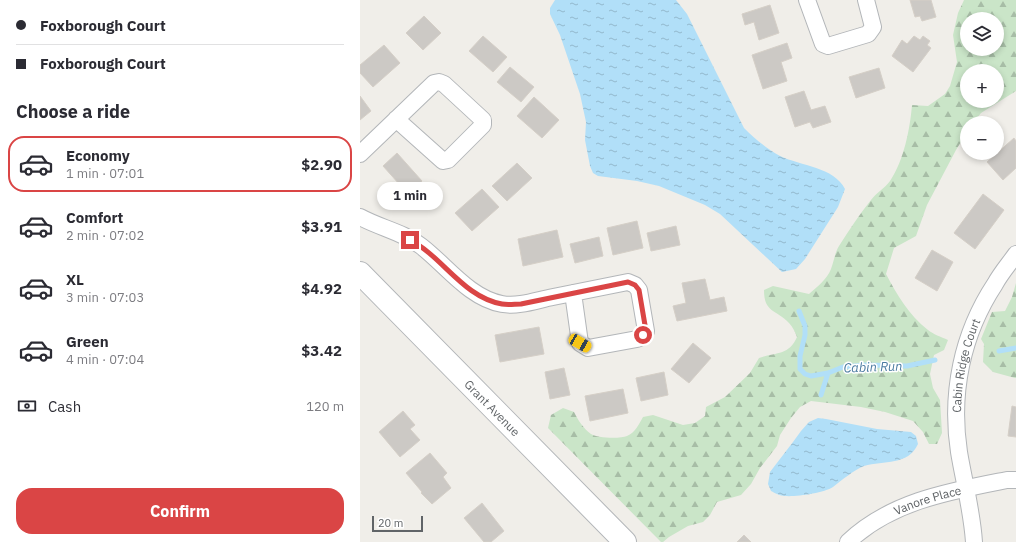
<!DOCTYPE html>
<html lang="en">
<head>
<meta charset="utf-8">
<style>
  :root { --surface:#fff; --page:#f7f7f7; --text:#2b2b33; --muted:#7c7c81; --line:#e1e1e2; --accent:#da4545 }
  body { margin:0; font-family:"IBM Plex Sans",sans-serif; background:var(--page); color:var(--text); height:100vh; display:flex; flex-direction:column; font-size:15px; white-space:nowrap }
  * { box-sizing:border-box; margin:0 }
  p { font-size:13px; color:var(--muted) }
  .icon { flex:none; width:22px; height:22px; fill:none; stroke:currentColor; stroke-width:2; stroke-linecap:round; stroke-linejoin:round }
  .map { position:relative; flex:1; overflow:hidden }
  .drawer { display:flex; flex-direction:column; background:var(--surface); width:360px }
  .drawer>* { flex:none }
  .hud { display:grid; align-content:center; height:88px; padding:0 16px; background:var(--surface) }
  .tools { position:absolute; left:600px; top:12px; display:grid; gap:8px }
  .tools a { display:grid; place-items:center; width:44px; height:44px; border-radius:50%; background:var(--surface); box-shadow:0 2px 6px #0003; font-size:20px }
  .scale { position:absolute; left:12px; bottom:10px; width:51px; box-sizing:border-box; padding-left:4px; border:2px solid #606467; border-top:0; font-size:11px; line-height:14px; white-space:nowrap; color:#606467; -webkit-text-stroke:3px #fff; paint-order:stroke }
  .end { position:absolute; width:18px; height:18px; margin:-9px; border:5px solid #da4545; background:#fff; box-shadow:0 0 0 2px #fff }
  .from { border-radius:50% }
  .bubble { position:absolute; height:28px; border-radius:14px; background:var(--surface); box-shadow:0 2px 6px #0003; font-size:13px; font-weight:700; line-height:28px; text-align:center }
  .car { position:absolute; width:12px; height:24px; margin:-12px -6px; border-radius:5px; box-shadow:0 0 3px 1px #0007; background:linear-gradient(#f5c518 24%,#345 0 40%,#f5c518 0 76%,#345 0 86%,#f5c518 0) }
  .hud b { display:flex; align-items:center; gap:14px; height:38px; font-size:15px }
  .hud b+b { border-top:1px solid var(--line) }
  .hud i { width:10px; height:10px; background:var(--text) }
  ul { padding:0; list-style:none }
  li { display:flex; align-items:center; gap:12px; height:56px; margin:0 8px 6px; padding:0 8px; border:2px solid transparent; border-radius:16px }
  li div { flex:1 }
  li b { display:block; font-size:15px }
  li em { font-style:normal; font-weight:700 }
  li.on { border-color:var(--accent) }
  li>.icon { width:36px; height:36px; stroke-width:1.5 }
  h2 { padding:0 16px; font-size:18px; line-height:48px }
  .pay { display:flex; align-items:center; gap:10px; height:44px; padding:0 16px; font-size:15px }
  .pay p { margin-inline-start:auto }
  .cta { display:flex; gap:8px; margin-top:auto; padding:8px 16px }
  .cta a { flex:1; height:46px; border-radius:16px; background:var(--accent); color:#fff; font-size:16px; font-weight:700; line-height:46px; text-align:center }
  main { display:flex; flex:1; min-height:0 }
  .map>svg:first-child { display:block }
</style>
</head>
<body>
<main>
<section class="drawer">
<div class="hud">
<b><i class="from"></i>Foxborough Court</b>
<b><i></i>Foxborough Court</b>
</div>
<h2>Choose a ride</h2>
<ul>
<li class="on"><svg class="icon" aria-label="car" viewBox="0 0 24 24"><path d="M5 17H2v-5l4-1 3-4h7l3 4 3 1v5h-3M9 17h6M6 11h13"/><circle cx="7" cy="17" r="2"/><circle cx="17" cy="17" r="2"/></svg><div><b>Economy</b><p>1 min · 07:01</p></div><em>$2.90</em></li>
<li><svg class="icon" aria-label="car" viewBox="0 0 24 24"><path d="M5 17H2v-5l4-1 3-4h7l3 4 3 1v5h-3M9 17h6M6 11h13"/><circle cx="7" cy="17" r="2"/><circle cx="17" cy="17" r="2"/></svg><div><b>Comfort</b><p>2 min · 07:02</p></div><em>$3.91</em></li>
<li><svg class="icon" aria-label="car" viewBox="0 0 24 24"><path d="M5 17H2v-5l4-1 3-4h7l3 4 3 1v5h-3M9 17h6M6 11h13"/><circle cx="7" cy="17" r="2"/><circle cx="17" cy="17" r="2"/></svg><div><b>XL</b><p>3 min · 07:03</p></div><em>$4.92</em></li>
<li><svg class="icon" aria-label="car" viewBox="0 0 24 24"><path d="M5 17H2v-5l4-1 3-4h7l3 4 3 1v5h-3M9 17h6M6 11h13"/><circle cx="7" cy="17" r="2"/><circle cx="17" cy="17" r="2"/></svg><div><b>Green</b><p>4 min · 07:04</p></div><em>$3.42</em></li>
</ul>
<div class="pay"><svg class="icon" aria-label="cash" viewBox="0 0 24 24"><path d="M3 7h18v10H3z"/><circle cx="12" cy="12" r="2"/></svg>Cash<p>120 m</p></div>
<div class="cta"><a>Confirm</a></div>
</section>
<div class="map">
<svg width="656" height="542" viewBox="0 0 656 542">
  <defs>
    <pattern id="forest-firs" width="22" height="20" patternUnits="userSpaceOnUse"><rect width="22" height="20" fill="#cae5c8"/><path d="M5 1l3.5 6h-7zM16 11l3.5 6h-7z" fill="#a7bda6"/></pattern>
    <pattern id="water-ripples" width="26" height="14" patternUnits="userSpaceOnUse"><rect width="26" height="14" fill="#b1dff8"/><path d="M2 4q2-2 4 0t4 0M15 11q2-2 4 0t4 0" fill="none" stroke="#93b8cd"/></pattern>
  </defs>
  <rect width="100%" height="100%" fill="#f0eee9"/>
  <path fill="url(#forest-firs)" fill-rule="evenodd" d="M604,0H656V91L621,113L613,123H607V132L596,150L567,205L556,236L534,248L526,274C537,295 549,315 568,330C573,334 581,337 588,340L584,350L574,355L570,374L573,388L580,400L582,433L577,444H569L563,432L553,421L525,412L501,407L451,401L440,407L431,418L420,435L417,446L400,468L391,484L381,495L357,502L350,515L343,522L328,526L309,537L303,542H301L188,428L191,415L203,408L214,412C218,420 223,428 231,434C236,438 260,439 267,436C275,433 279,424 283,417L293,415L323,425L335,423L345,416L346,407L365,397L390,373L399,358C415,352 429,356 437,337C435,332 433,327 429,323C416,309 404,313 404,290L413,286L449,294C457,287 467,279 471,269C474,261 475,252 479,246C489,230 499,215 511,200C516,193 525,188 530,181C544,160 550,129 552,105L568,106L585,94L590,86L597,62L593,35L598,13ZM607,19H637V49H607ZM607,71H637V101H607Z
    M656,283V378H655L633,372L623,362L624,344L621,339L632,312L645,311L652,297Z"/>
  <path fill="url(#water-ripples)" d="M195,0H316L327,14L384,128C395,139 406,148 420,156C441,166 474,167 485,189L478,207L445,259L436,269L422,272L360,214L345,205L299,186L277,181L238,176L233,173L230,166L225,140L226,122L220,94L200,35L190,14V8Z
    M458,418L466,419L517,429L551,432L556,436L558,444C548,466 524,460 504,466C494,470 482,480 473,487C464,493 436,497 425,496C420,496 415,493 411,491L408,484L410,472L433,442L441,431L449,422Z"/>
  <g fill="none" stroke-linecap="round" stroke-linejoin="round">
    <path stroke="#b1dff8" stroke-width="5" d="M439,311L445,326V335L440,356V369L445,374L451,376L468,373L483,367L505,365L547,366L575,360
      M639,351L656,348
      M461,395L468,373"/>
  </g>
  <path fill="#ccc9c5" stroke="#d5cfc7" d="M550,0H571L576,17L562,21L560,16L555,17Z
    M410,5L419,33L399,40L394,22L385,25L382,14Z
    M64,16L81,33L63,50L46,33Z
    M123,36L147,57L133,72L109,51Z
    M554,36L560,40L563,36L570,41L567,45L571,48L553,72L532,56L542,40L547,44Z
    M427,43L432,58L421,62L427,81L403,89L392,55Z
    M24,45L40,63L13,87L0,73V65Z
    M150,67L174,87L161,102L137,82Z
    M519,68L525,88L496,98L489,77Z
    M444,91L451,110L465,106L471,122L453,128L450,122L435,127L425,97Z
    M0,96L11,111L0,120Z
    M174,97L199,120L182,138L157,116Z
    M654,138L656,141V168L643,180L627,162Z
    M37,153L62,181L48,194L23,166Z
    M157,163L172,178L147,201L132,186Z
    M122,189L139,207L112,231L95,213Z
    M623,194L644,210L615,249L594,233Z
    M277,221L283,248L253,255L247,228Z
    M316,226L320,245L291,251L287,233Z
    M197,230L203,257L163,266L158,239Z
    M239,237L243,256L215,263L210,244Z
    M572,250L593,262L577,291L555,278Z
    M345,279L350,300L364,297L367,311L317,321L313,306L326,303L322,283Z
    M179,327L184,354L140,362L135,335Z
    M333,343L351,358L329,383L311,369Z
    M204,368L210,395L190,399L185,372Z
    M304,372L308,395L281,401L276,378Z
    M263,389L268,413L230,421L225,396Z
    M652,406L656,407V437L648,436Z
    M43,411L55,425L50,429L60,440L40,457L19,432Z
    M70,453L87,473L83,477L91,488L72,504L61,493L62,492L46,473Z
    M122,503L144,531L131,542H124L104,518Z
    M384,535L391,542H377Z"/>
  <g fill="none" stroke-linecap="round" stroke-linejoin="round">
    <g stroke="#b3b6b9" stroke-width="18">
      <g id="street">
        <path d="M447,0L463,44L468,46L508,34L513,27L506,0"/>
        <path d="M0,154L74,83L79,82L84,84L123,120V125L88,160L83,161L36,119"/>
        <path d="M0,217C20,228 43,232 61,246C86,265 109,298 142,304C159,307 177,300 193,297C218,292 243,287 268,282L275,285L279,290L286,331L282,337L277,339L228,348L220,343L213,293"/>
        <path id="s1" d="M488,542C531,501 591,491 647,480H656"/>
        <path id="s2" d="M614,542C612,511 604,482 599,452C590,393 602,334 635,284C641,273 649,264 656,254"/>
      </g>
    </g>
    <g stroke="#b3b6b9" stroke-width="24">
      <g id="secondary">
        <path id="s3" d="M0,273L265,542"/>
      </g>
    </g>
    <use href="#street" stroke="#fff" stroke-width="16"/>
    <use href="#secondary" stroke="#fff" stroke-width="22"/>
  </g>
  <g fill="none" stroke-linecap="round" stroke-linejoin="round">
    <path stroke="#da4545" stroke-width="5" d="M50,240C83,257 103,297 142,304C148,305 155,304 161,304L268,282L275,285L279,290L286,331L283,335"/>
  </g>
  <g text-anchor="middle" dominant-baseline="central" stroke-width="3" stroke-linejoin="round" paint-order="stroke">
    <g font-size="12" fill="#606467" stroke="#fff">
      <text stroke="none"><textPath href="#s2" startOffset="179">Cabin Ridge Court</textPath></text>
      <text stroke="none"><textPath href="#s3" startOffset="189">Grant Avenue</textPath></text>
      <text stroke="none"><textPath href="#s1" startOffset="91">Vanore Place</textPath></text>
    </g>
    <g font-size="13" font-style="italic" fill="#4b7ba1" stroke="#fff">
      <text transform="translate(513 367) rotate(-2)">Cabin Run</text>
    </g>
  </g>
</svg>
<div class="tools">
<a><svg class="icon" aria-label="layers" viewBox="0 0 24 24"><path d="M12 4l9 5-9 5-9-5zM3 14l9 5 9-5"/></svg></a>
<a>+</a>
<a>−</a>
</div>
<div class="scale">20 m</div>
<i class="end from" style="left:283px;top:335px"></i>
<i class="end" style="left:50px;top:240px"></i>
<div class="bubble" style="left:17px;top:182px;width:66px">1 min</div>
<i class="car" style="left:220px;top:343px;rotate:120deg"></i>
</div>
</main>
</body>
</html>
